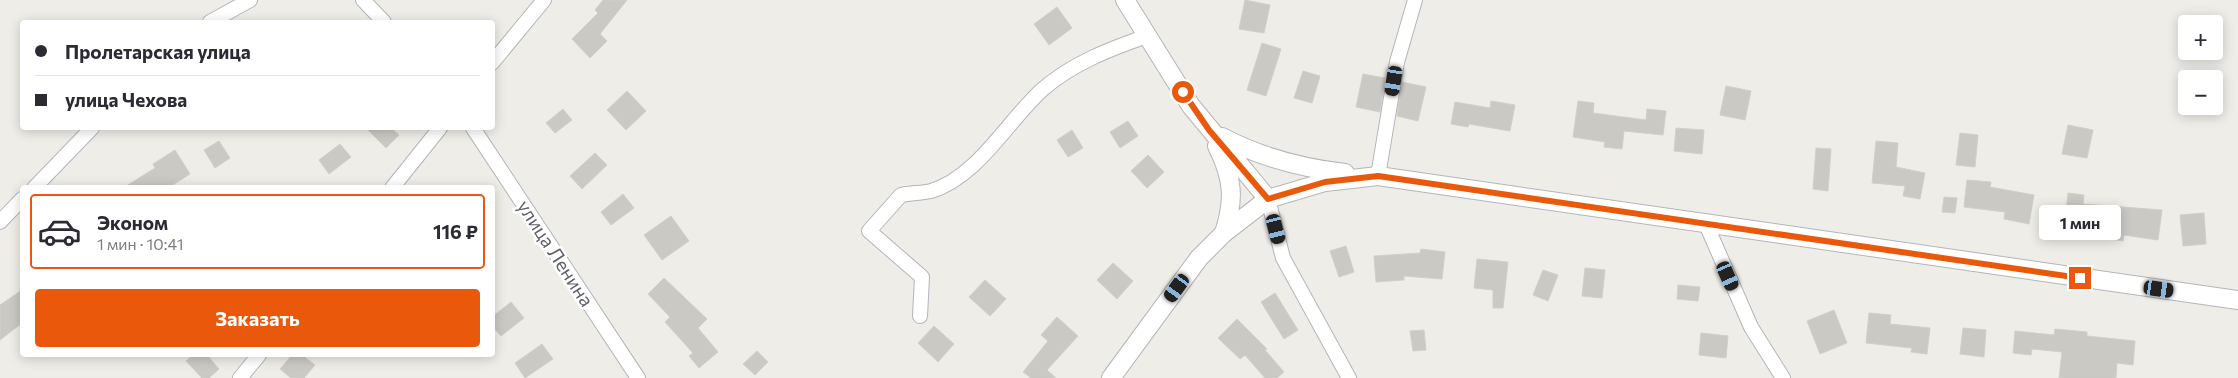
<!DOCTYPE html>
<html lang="ru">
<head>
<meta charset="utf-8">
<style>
  :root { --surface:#fff; --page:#f7f7f7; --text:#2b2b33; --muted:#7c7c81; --line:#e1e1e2; --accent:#ea580c }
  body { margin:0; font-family:Commissioner,sans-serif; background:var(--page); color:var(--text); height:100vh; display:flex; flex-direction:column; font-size:19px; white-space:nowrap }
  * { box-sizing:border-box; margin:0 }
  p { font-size:16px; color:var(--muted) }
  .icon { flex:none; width:28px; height:28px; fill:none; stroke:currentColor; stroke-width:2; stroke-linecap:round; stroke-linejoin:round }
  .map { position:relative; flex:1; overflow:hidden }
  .side { position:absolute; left:20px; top:185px; width:475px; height:172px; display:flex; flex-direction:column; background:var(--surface); border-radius:5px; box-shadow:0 2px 12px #0003 }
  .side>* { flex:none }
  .top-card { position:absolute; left:20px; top:20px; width:475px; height:110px; border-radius:5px; box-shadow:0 2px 12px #0003; display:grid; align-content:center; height:110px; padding:0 15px; background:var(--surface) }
  .tools { position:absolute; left:2178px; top:15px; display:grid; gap:10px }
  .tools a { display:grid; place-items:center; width:45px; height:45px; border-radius:5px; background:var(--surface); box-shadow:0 2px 12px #0003; font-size:25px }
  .end { position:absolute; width:22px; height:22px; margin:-11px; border:6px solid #ea580c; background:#fff; box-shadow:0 0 0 2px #fff }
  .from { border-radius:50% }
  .bubble { position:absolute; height:35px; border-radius:5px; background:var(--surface); box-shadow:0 2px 12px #0003; font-size:16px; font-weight:700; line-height:35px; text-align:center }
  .car { position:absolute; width:15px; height:30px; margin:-15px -8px; border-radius:6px; box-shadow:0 0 4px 1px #0007; background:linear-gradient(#222 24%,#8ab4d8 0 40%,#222 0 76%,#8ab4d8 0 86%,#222 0) }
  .top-card b { display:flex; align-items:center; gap:18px; height:48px; font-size:19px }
  .top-card b+b { border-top:1px solid var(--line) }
  .top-card i { width:12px; height:12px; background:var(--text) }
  ul { padding:9px 0 0; list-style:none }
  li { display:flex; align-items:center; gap:15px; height:75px; margin:0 10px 8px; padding:0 5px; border:2px solid transparent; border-radius:5px }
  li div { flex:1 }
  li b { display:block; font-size:19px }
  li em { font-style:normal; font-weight:700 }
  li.selected { border-color:var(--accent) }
  li>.icon { width:45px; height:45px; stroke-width:1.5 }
  .action { display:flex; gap:10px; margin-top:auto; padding:10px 15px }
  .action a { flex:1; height:58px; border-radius:5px; background:var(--accent); color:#fff; font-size:20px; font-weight:700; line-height:58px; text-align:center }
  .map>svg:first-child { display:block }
</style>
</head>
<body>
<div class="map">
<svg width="2238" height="378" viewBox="0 0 2238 378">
  <rect width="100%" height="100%" fill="#eeede7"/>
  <path fill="#cac9c3" stroke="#d2d0c6" d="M603,0H627L600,34L607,41L590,58L572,39L598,13L595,10Z
    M1245,0L1270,5L1264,33L1239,29Z
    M1057,7L1072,28L1049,45L1034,24Z
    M1262,43L1281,49L1266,96L1247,90Z
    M1303,71L1320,76L1312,103L1294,98Z
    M1363,74L1385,78L1380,112L1356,107Z
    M1402,82L1426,87L1418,121L1397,116Z
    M1726,86L1751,91L1745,120L1720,115Z
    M627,91L646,111L626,130L607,110Z
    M1491,101L1515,105L1510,131L1469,124L1468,127L1451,124L1455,102L1490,108Z
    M1578,101L1594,103L1593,113L1646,120L1647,109L1666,111L1663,135L1624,131L1622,149L1604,147L1605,142L1573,137Z
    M563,109L572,120L555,133L546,123Z
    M1128,121L1138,136L1120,148L1110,132Z
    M2068,125L2093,130L2087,158L2062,154Z
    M366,128H391L399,135L386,148Z
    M1676,128L1704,130L1702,154L1674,151Z
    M1072,130L1083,148L1068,157L1057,140Z
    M1960,133L1978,135L1975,167L1956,165Z
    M219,141L230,158L215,168L204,150Z
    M1876,141L1898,143L1896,167L1925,173L1920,199L1903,196L1905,186L1872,183Z
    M340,144L351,157L329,174L319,160Z
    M1816,148L1831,149L1828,191L1813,189Z
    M175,150L190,174L168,188H123L155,168L153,164Z
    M595,153L607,165L582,189L570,176Z
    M1148,155L1164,172L1147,188L1131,171Z
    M1967,180L1991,182L1990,187L2034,195L2029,224L2004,219L2005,212L1964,207Z
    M2068,193L2084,195L2083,204L2162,210L2158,240L2124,235L2123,241L2064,232Z
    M623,194L634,208L611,225L601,212Z
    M1944,197L1957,198L1955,213L1942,212Z
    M2204,213L2206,244L2183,246L2180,215Z
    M671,216L689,241L662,260L644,235Z
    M1346,246L1354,272L1339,277L1330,251Z
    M1421,249L1445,252L1442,279L1404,276V280L1376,282L1374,256L1420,253Z
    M1477,259L1508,262L1503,308H1493V290L1474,288Z
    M1113,263L1133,281L1117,299L1097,280Z
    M1585,268L1605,270L1602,298L1582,296Z
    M1543,270L1558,275L1548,301L1533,295Z
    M664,278L707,319L698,328L718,352L699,368L689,356L693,353L665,322L670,317L648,294Z
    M985,280L1006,299L990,316L969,297Z
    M1678,285L1700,287L1698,301L1677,299Z
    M22,290V323L0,340V305Z
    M1275,293L1298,330L1284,339L1261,302Z
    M511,302L524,318L501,336L492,326V317Z
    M1834,310L1847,343L1820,354L1807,321Z
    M1869,313L1891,315L1890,324L1930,328L1927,354L1911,352L1912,348L1866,343Z
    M1057,317L1078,336L1047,370L1056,378H1031L1023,372L1048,341L1041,335Z
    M1237,319L1267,349L1265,350L1284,372L1277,378H1265L1245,355L1240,359L1218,338Z
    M934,326L954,344L938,362L918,343Z
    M1963,328L1986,330L1984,357L1960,354Z
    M2055,329L2087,332V336L2135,341L2133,365L2117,363L2116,378H2059L2062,352L2032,349L2031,355L2013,353L2015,331L2054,335Z
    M1424,330L1426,350L1413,351L1410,331Z
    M1701,333L1728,336L1726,358L1699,355Z
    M542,344L553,359L525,378L515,363Z
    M757,351L768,362L755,375L743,364Z
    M193,355H207L219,369L209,378H202L186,361Z
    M292,355H302L315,365L304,378H291L280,369Z"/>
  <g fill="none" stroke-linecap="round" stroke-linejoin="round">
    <g stroke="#b4b5b9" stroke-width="16">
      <path id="minor" d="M363,0L384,22
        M210,22L250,0
        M492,63L544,0
        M473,128L638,378
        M1378,176L1397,62L1415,0
        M34,188L92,128
        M392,188L440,128
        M1268,199L1283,258L1349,378
        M0,222L22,199
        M1706,224L1751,327L1783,378
        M920,316L922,277L869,231L901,195C911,193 922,193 931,191C977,178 1009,119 1043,89C1073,63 1110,49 1147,36
        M240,378L259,355"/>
    </g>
    <g stroke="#b4b5b9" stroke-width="20">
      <path id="tertiary" d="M1125,0L1191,106L1268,199
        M1222,137C1262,158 1301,168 1345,173
        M1217,146C1233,178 1235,199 1224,233
        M1111,378L1199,258L1224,233L1268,199L1325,182L1378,176L2238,300"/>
    </g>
    <use href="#minor" stroke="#fff" stroke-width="14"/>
    <use href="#tertiary" stroke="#fff" stroke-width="18"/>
  </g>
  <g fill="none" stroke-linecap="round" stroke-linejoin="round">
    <path stroke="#ea580c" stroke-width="6" d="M1183,92L1209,130L1268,199L1325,182L1378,176L2080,278"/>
  </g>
  <g text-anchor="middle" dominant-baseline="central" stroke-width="5" stroke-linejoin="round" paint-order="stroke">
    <g font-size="19" fill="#5e6065" stroke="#fff">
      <text transform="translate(556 253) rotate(57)">улица Ленина</text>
    </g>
  </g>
</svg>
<div class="tools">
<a>+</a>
<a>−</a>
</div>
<i class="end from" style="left:1183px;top:92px"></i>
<i class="end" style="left:2080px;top:278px"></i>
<div class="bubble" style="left:2039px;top:205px;width:82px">1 мин</div>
<i class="car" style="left:1394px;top:81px;rotate:189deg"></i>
<i class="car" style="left:1276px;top:229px;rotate:166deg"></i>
<i class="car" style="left:1728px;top:276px;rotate:156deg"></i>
<i class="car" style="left:1177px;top:288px;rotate:216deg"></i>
<i class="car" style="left:2159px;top:289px;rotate:98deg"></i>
<div class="top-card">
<b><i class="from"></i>Пролетарская улица</b>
<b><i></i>улица Чехова</b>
</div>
<section class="side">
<ul>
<li class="selected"><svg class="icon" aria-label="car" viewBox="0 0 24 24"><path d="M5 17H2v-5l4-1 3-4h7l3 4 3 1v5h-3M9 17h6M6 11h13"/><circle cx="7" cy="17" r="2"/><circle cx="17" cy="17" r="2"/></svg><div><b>Эконом</b><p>1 мин · 10:41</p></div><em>116 ₽</em></li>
</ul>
<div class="action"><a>Заказать</a></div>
</section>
</div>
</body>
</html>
